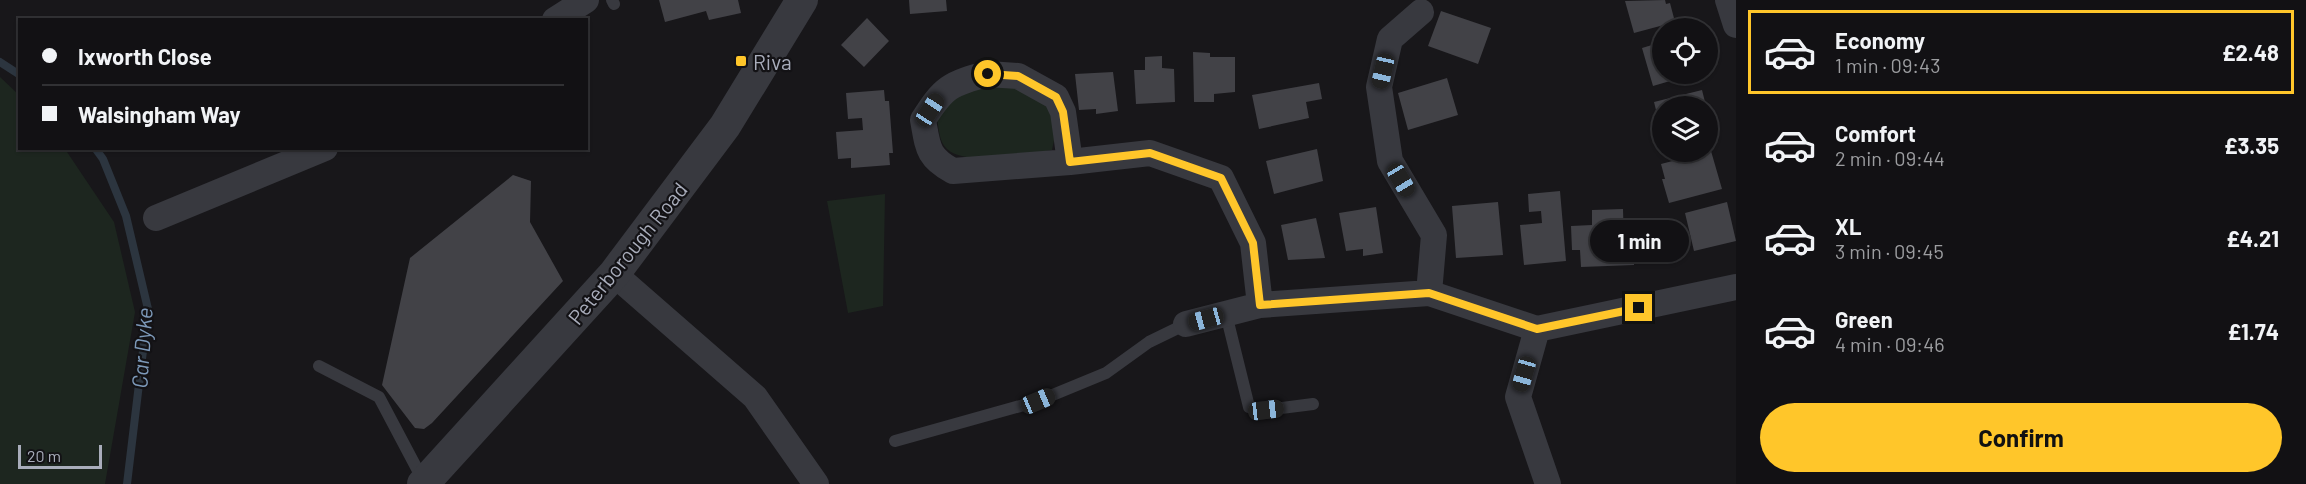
<!DOCTYPE html>
<html lang="en">
<head>
<meta charset="utf-8">
<style>
  :root { --surface:#121114; --page:#1f1f22; --text:#f1f3f6; --muted:#9c9da0; --line:#313134; --accent:#ffc62a }
  body { margin:0; font-family:Barlow,sans-serif; background:var(--page); color:var(--text); height:100vh; display:flex; flex-direction:column; font-size:22px; white-space:nowrap }
  * { box-sizing:border-box; margin:0 }
  p { font-size:20px; color:var(--muted) }
  .icon { flex:none; width:33px; height:33px; fill:none; stroke:currentColor; stroke-width:2; stroke-linecap:round; stroke-linejoin:round }
  .map { position:relative; flex:1; overflow:hidden }
  .sheet { display:flex; flex-direction:column; background:var(--surface); width:570px }
  .sheet>* { flex:none }
  .top-card { position:absolute; left:18px; top:18px; width:570px; height:132px; border-radius:0px; box-shadow:0 2px 4px #0004,0 0 0 2px var(--line); display:grid; align-content:center; height:132px; padding:0 24px; background:var(--surface) }
  .controls { position:absolute; left:1652px; top:18px; display:grid; gap:12px }
  .controls a { display:grid; place-items:center; width:66px; height:66px; border-radius:50%; background:var(--surface); box-shadow:0 2px 4px #0004,0 0 0 2px var(--line); font-size:30px }
  .scale { position:absolute; left:18px; bottom:15px; width:84px; box-sizing:border-box; padding-left:6px; border:3px solid #a9adbb; border-top:0; font-size:16px; line-height:21px; white-space:nowrap; color:#a9adbb; -webkit-text-stroke:4px #131215; paint-order:stroke }
  .end { position:absolute; width:27px; height:27px; margin:-14px; border:8px solid #ffc62a; background:#111; box-shadow:0 0 0 3px #111 }
  .from { border-radius:50% }
  .bubble { position:absolute; height:42px; border-radius:21px; background:var(--surface); box-shadow:0 2px 4px #0004,0 0 0 2px var(--line); font-size:20px; font-weight:700; line-height:42px; text-align:center }
  .car { position:absolute; width:18px; height:36px; margin:-18px -9px; border-radius:8px; box-shadow:0 0 4px 2px #0007; background:linear-gradient(#222 24%,#8ab4d8 0 40%,#222 0 76%,#8ab4d8 0 86%,#222 0) }
  .top-card b { display:flex; align-items:center; gap:21px; height:57px; font-size:22px }
  .top-card b+b { border-top:2px solid var(--line) }
  .top-card i { width:15px; height:15px; background:var(--text) }
  ul { padding:10px 0 0; list-style:none }
  li { display:flex; align-items:center; gap:18px; height:84px; margin:0 12px 9px; padding:0 12px; border:3px solid transparent; border-radius:0px }
  li div { flex:1 }
  li b { display:block; font-size:22px }
  li em { font-style:normal; font-weight:700 }
  li.active { border-color:var(--accent) }
  li>.icon { width:54px; height:54px; stroke-width:1.5 }
  .button { display:flex; gap:12px; margin-top:auto; padding:12px 24px }
  .button a { flex:1; height:69px; border-radius:36px; background:var(--accent); color:#111; font-size:24px; font-weight:700; line-height:69px; text-align:center }
  main { display:flex; flex:1; min-height:0 }
  .map>svg:first-child { display:block }
</style>
</head>
<body>
<main>
<div class="map">
<svg width="1736" height="484" viewBox="0 0 1736 484">
  <rect width="100%" height="100%" fill="#18171a"/>
  <path fill="#1d261f" d="M0,77L19,95L20,148L65,149L114,222L135,312L105,484H0Z
    M1011,84L1052,107L1057,126L1052,150C1028,154 967,167 947,149C939,142 939,129 937,119L950,98L978,85Z
    M885,194L883,306L848,313L827,201Z"/>
  <g fill="none" stroke-linecap="round" stroke-linejoin="round">
    <path stroke="#2c353f" stroke-width="8" d="M0,62L20,75
      M95,148L103,159L126,216L148,309L127,484"/>
  </g>
  <path fill="#424247" d="M659,0H738L741,13L709,20L706,11L665,22Z
    M909,0H946L947,11L910,14Z
    M1665,0L1666,4L1670,3L1675,22L1634,33L1625,1Z
    M1441,11L1491,28L1478,64L1428,46Z
    M867,18L889,41L864,67L841,45Z
    M1662,42V74H1694L1653,86L1642,48Z
    M1193,52L1210,53V57H1235V92L1214,94V102H1194Z
    M1162,56V68L1174,69L1175,102L1136,104L1134,70H1145V57Z
    M1113,72L1118,111L1096,114V109L1079,110L1075,74Z
    M1447,78L1458,115L1408,130L1398,93Z
    M1319,83L1322,99L1306,102L1309,118L1259,129L1252,95Z
    M884,90L885,101H889L893,153H889L890,165L851,168V158L838,159L836,132L863,130L862,118L848,119L846,93Z
    M1702,90L1706,106H1662L1661,130L1654,102Z
    M1317,149L1323,181L1274,194L1266,161Z
    M1711,151L1722,189L1669,203L1662,179H1665L1661,164Z
    M513,175L531,181L530,222L563,281L432,423L424,429L415,428L382,385L410,258Z
    M1560,191L1566,261L1524,265L1520,225L1542,223L1541,211L1529,212L1528,194Z
    M1498,202L1503,255L1456,258L1452,206Z
    M1727,202L1736,241L1694,251L1685,213Z
    M1376,207L1383,253L1363,256V249L1346,251L1339,213Z
    M1623,209L1624,246H1634V265L1581,267L1580,250H1572L1571,226L1592,225V210Z
    M1316,218L1325,258L1288,260L1281,225Z"/>
  <g fill="none" stroke-linecap="round" stroke-linejoin="round">
    <path stroke="#38393f" stroke-width="12" d="M612,0L614,4
      M1226,314L1249,407L1266,410L1313,404
      M319,366L379,397L424,482
      M895,441L1038,401L1106,373L1149,342L1186,324"/>
    <path stroke="#38393f" stroke-width="26" d="M1728,0L1736,25
      M1421,12L1390,39L1379,87L1390,161L1434,235L1429,293
      M555,20L586,0
      M988,74L1018,76L1056,97L1063,112L1070,162L953,171C927,157 928,147 923,120C943,88 950,83 988,74Z
      M1070,162L1150,153L1221,178L1253,243L1260,305
      M156,218L325,148
      M614,274L755,397L816,484
      M1186,324L1260,305L1429,293L1537,329L1736,287
      M1537,329L1518,397L1548,484"/>
    <path stroke="#38393f" stroke-width="32" d="M423,484L614,274L725,126L802,0"/>
  </g>
  <g fill="none" stroke-linecap="round" stroke-linejoin="round">
    <path stroke="#ffc62a" stroke-width="8" d="M988,74L1018,76L1056,97L1063,112L1070,162L1150,153L1221,178L1253,243L1260,305L1429,293L1537,329L1639,308"/>
  </g>
  <rect fill="#ffc62a" stroke="#131215" stroke-width="2" x="735" y="55" width="12" height="12" rx="3"/>
  <g text-anchor="middle" dominant-baseline="central" stroke-width="4.5" stroke-linejoin="round" paint-order="stroke">
    <g font-size="21" fill="#a9adbb" stroke="#131215" text-anchor="start">
      <text x="753" y="61">Riva</text>
    </g>
    <g font-size="21" fill="#a9adbb" stroke="#131215">
      <text transform="translate(627 253) rotate(-51)">Peterborough Road</text>
    </g>
    <g font-size="22" font-style="italic" fill="#7d99b9" stroke="#131215">
      <text transform="translate(141 348) rotate(-86)">Car Dyke</text>
    </g>
  </g>
</svg>
<div class="controls">
<a><svg class="icon" aria-label="locate" viewBox="0 0 24 24"><circle cx="12" cy="12" r="6"/><path d="M12 2v4M12 18v4M2 12h4M18 12h4"/></svg></a>
<a><svg class="icon" aria-label="layers" viewBox="0 0 24 24"><path d="M12 4l9 5-9 5-9-5zM3 14l9 5 9-5"/></svg></a>
</div>
<div class="scale">20 m</div>
<i class="end from" style="left:988px;top:74px"></i>
<i class="end" style="left:1639px;top:308px"></i>
<div class="bubble" style="left:1590px;top:220px;width:99px">1 min</div>
<i class="car" style="left:1383px;top:71px;rotate:193deg"></i>
<i class="car" style="left:930px;top:110px;rotate:33deg"></i>
<i class="car" style="left:1401px;top:180px;rotate:149deg"></i>
<i class="car" style="left:1206px;top:319px;rotate:255deg"></i>
<i class="car" style="left:1524px;top:374px;rotate:196deg"></i>
<i class="car" style="left:1038px;top:401px;rotate:67deg"></i>
<i class="car" style="left:1266px;top:410px;rotate:83deg"></i>
<div class="top-card">
<b><i class="from"></i>Ixworth Close</b>
<b><i></i>Walsingham Way</b>
</div>
</div>
<section class="sheet">
<ul>
<li class="active"><svg class="icon" aria-label="car" viewBox="0 0 24 24"><path d="M5 17H2v-5l4-1 3-4h7l3 4 3 1v5h-3M9 17h6M6 11h13"/><circle cx="7" cy="17" r="2"/><circle cx="17" cy="17" r="2"/></svg><div><b>Economy</b><p>1 min · 09:43</p></div><em>£2.48</em></li>
<li><svg class="icon" aria-label="car" viewBox="0 0 24 24"><path d="M5 17H2v-5l4-1 3-4h7l3 4 3 1v5h-3M9 17h6M6 11h13"/><circle cx="7" cy="17" r="2"/><circle cx="17" cy="17" r="2"/></svg><div><b>Comfort</b><p>2 min · 09:44</p></div><em>£3.35</em></li>
<li><svg class="icon" aria-label="car" viewBox="0 0 24 24"><path d="M5 17H2v-5l4-1 3-4h7l3 4 3 1v5h-3M9 17h6M6 11h13"/><circle cx="7" cy="17" r="2"/><circle cx="17" cy="17" r="2"/></svg><div><b>XL</b><p>3 min · 09:45</p></div><em>£4.21</em></li>
<li><svg class="icon" aria-label="car" viewBox="0 0 24 24"><path d="M5 17H2v-5l4-1 3-4h7l3 4 3 1v5h-3M9 17h6M6 11h13"/><circle cx="7" cy="17" r="2"/><circle cx="17" cy="17" r="2"/></svg><div><b>Green</b><p>4 min · 09:46</p></div><em>£1.74</em></li>
</ul>
<div class="button"><a>Confirm</a></div>
</section>
</main>
</body>
</html>
